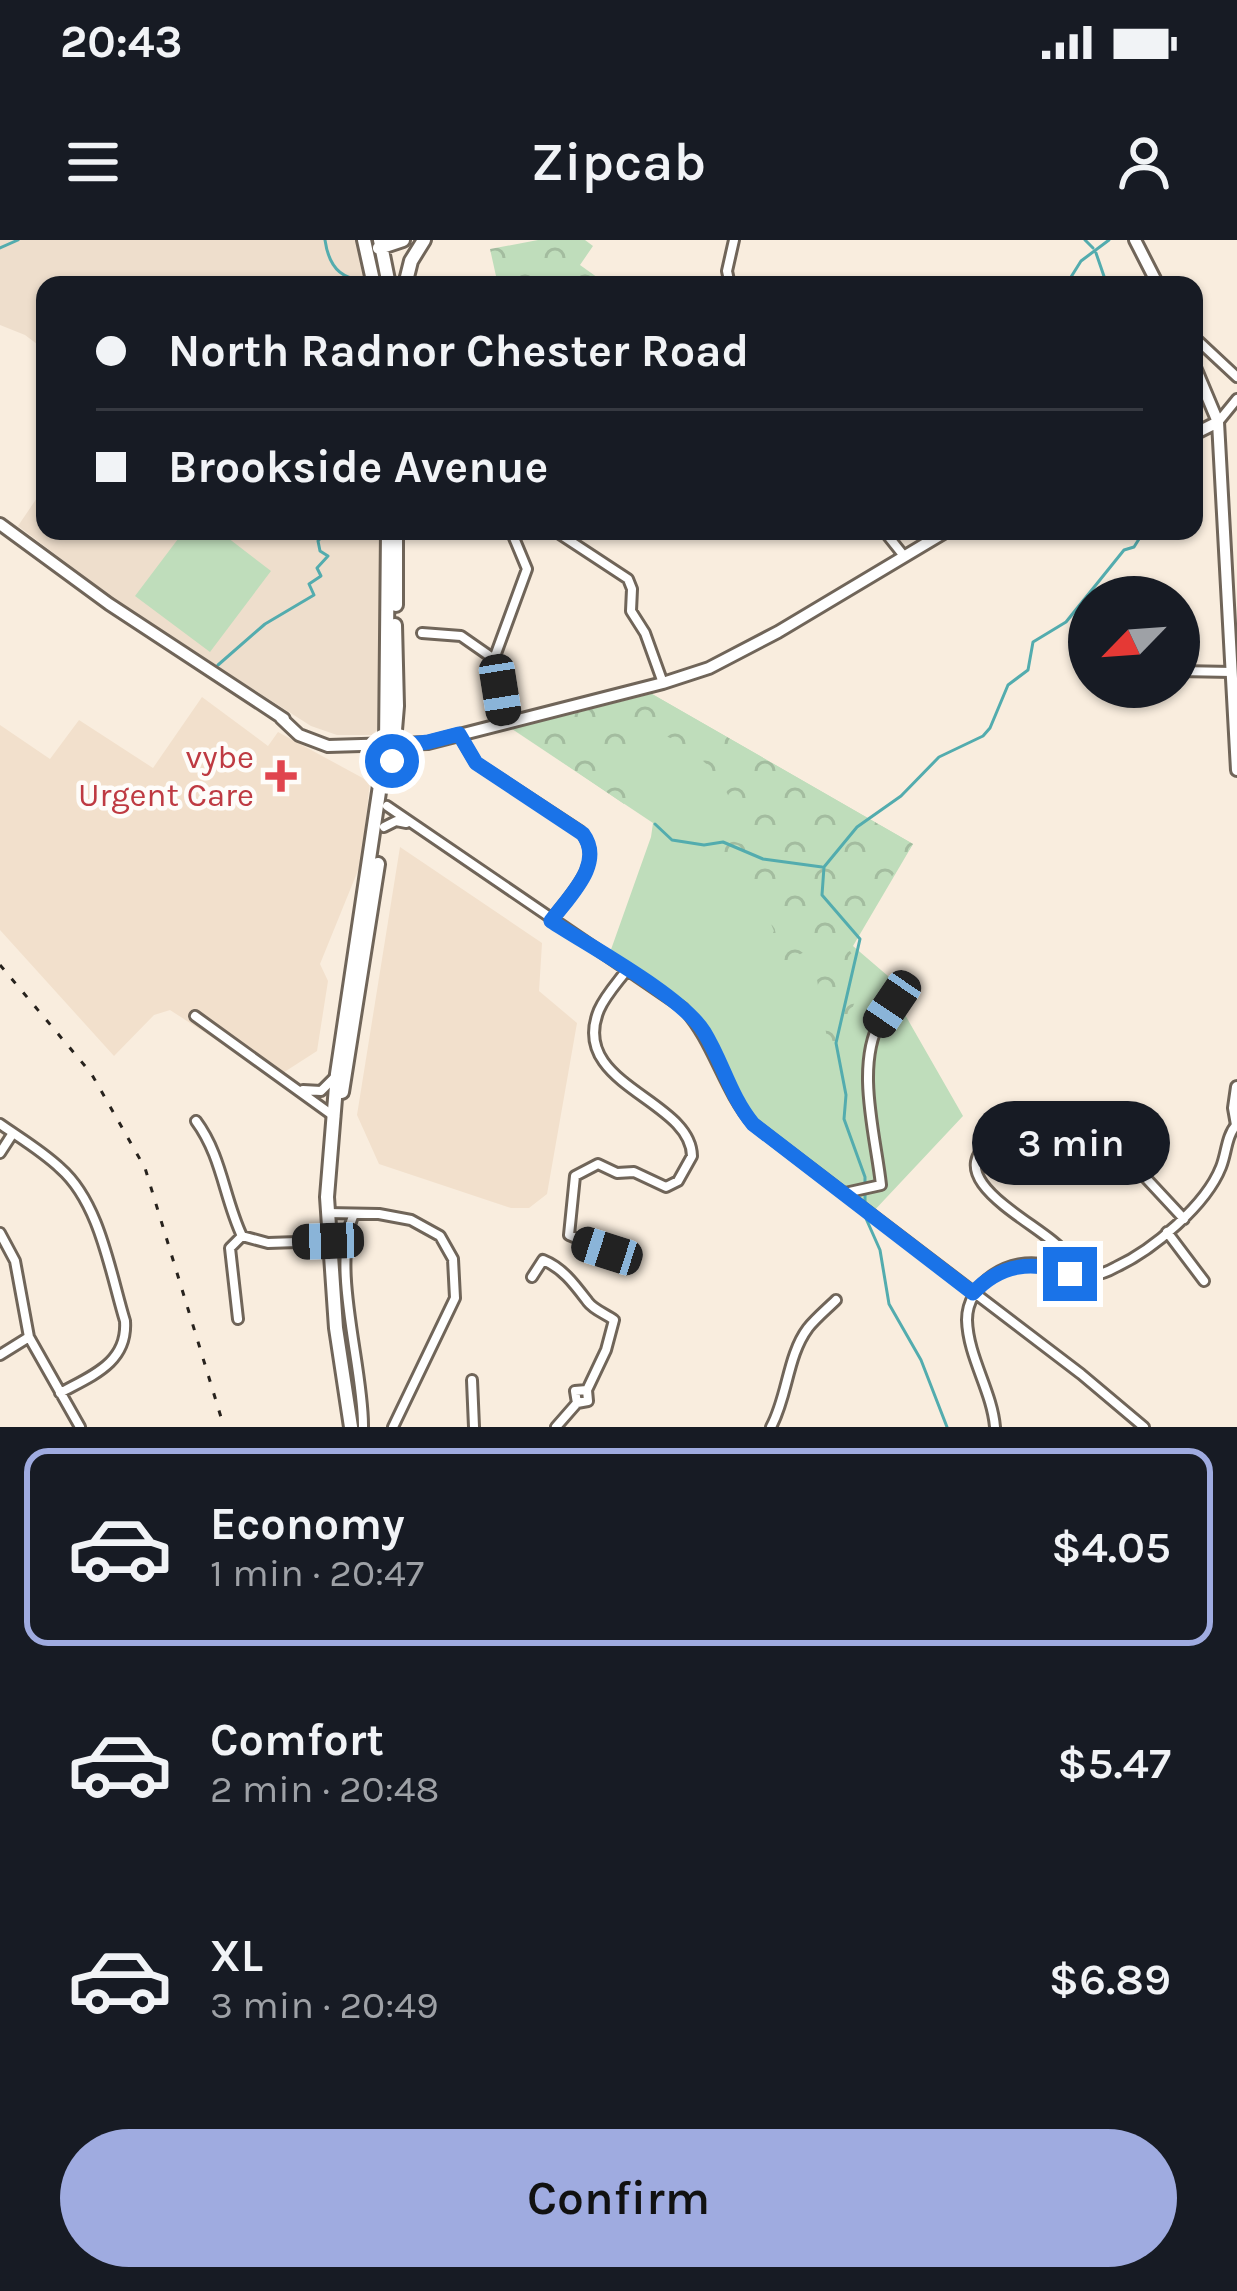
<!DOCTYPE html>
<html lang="en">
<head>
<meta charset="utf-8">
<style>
  :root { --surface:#171b24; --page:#20242c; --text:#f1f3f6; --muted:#9ea1a6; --line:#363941; --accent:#9fabe0 }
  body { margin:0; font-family:Karla,sans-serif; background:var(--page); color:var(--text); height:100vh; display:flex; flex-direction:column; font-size:45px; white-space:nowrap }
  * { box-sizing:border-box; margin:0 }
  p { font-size:39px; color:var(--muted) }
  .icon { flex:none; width:66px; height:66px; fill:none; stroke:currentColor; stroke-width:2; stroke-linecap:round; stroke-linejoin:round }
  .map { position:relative; height:1187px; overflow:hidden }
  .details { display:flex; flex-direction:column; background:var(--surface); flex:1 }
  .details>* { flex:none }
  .hud { position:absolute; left:36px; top:36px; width:1167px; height:264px; border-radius:24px; box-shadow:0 3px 9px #0004; display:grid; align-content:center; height:264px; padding:0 60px; background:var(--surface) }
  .needle { width:78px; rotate:245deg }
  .controls { position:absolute; left:1068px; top:336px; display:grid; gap:24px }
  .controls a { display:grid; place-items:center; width:132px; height:132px; border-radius:50%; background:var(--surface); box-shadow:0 3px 9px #0004; font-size:60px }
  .end { position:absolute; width:54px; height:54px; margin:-27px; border:15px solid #1a73e8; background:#fff; box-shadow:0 0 0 6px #fff }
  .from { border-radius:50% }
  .bubble { position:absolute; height:84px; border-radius:42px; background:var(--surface); box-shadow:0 3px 9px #0004; font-size:39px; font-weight:600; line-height:84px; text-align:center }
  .car { position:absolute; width:36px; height:72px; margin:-36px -18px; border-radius:15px; box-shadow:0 0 9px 3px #0007; background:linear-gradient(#222 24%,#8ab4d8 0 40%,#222 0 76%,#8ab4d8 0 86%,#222 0) }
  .hud b { display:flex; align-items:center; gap:42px; height:114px; font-size:45px }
  .hud b+b { border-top:3px solid var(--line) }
  .hud i { width:30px; height:30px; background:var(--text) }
  ul { padding:21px 0 0; list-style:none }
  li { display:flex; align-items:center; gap:36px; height:198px; margin:0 24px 18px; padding:0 36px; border:6px solid transparent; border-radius:24px }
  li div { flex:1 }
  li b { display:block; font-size:45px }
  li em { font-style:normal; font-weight:600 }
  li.current { border-color:var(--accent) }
  li>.icon { width:108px; height:108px; stroke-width:1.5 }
  .cta { display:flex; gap:24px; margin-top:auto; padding:24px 60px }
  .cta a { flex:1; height:138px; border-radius:72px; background:var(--accent); color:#111; font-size:48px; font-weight:600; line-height:138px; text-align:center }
  .status { display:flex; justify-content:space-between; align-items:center; height:84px; padding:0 60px; background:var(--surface); direction:ltr }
  .status svg { height:33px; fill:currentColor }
  header { display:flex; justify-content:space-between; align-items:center; height:156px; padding:0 60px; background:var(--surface); font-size:54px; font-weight:600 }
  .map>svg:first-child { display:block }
</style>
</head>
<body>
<div class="status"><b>20:43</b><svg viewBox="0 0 49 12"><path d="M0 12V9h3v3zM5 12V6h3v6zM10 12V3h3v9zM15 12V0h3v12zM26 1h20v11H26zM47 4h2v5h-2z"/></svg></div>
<header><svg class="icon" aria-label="menu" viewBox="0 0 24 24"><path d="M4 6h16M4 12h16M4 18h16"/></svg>Zipcab<svg class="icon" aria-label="person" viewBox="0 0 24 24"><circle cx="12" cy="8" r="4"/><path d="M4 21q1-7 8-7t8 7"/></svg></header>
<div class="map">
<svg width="1237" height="1187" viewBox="0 0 1237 1187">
  <defs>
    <pattern id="forest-crowns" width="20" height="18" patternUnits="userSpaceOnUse" patternTransform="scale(3)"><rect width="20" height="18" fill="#bfddbb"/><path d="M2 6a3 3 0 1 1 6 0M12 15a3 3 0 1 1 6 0" fill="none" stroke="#a3bc9f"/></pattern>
  </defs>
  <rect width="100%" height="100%" fill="#f9edde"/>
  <path fill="#f2e0cc" d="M202,457L268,506L278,492L370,542L361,623L320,724L328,741L317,811L275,838L170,770L154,775L114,816L0,690V485L50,519L79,480L153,528Z
    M400,607L542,703L539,751L577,783L547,954L529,968H511L379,924L357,875Z"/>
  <path fill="#eedecc" d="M0,0H358L369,45H45V110L25,95L0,85Z
    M45,246V291H382L377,490L372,495H337L311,486L129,370L18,286Z"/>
  <path fill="#bfddbb" d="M184,291H219L271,331L210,412L135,356Z
    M652,454L913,604L853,706L902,748L896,759L963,876L871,974L753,884L737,865L703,790L683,768L608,718L651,597L653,583L512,489Z"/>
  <path fill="url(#forest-crowns)" d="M538,0H585L593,6L580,25L608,45H498L490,9Z
    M652,454L913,604L847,706L865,736L852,769L850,797L829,810L815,728L808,710L772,729L762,713L774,691L755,646L707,621L716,596L751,607C725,544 715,515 648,488C632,509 622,526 631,551L624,564L514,489Z"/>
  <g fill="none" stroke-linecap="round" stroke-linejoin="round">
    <path stroke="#53acae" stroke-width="3" d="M325,0C328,21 337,38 359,39
      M1085,0L1093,8
      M0,8L18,0
      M1096,13L1107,45
      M1066,45L1081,21L1109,0
      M218,425L265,384L314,355L309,344L321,336L317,328L328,316L320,311L318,301L326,291
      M655,584L672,600L704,605L723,602L763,619L822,627
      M865,964V937L844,879L846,855L836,803L860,699L822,655L824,627L857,587L901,556L939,517L983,496L990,488L1008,445L1028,430L1033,402L1066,382L1124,310L1134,307L1144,291
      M864,974L880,1010L889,1064L921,1120L947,1187"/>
    <g stroke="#706559" stroke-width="14">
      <path id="minor" d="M730,45L727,31L734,0
        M1194,97L1237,137
        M1219,181L1237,159
        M555,291L628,339L632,349L631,371L645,393L663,443
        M884,291L904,316
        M422,393L461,396L494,419L505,483
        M494,419L527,329L512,293
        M1179,431L1232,432
        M460,496L476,523L580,591C608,621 569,655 551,681
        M387,566L683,768C714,802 723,849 753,884L1081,1134L1144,1187
        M384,587L396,581L406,583
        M195,776L335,877
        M303,850L321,851L335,837
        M196,881C222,916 224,958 242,996L268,1003L328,1001
        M0,884C20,898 42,911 60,928C100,963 110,1032 125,1081C128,1123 91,1136 60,1153
        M0,913L13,893
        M845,953L881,945C876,897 855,827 880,781C887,769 895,759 902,748
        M327,973L379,974L411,980L440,996L453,1019L455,1058L393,1187
        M354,974C330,1027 364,1128 363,1187
        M1167,992L1204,1041
        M0,993L15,1021L29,1097L80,1187
        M607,1011L569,995L575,936L598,924L617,933L634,932L666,947L678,941L692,916C691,859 568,845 599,770C605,756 617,743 626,731
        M1070,1034C1069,1029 1069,1019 1066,1015C1051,988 932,941 993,900C1003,892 1018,896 1029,890C1036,886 1044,876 1050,870H1057L1144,936L1184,979
        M532,1037L543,1020C563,1028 575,1045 588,1062C594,1070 606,1074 614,1080L606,1110L587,1150
        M238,1079L230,1008L242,996
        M0,1115L29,1097
        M472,1140L474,1187
        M556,1187L577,1163L588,1161L587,1150L575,1151L577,1163
        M771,1187C788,1156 787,1116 808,1088C816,1078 827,1069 836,1060
        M995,1187C992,1151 968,1117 967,1080C967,1042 1011,1016 1046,1025C1061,1028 1074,1037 1090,1036C1098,1035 1109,1031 1116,1027C1153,1010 1206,965 1221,927C1227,912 1226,896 1237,884"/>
    </g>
    <g stroke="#706559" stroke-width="16">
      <path id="major" d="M1135,0L1158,45
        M1194,125L1218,182L1237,530
        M1194,194L1218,182
        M0,284L109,364L284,479
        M281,478L299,495L328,506L428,503L663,443L709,428L778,392L947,291
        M1237,847L1234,868L1237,885"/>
    </g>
    <g stroke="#706559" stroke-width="18">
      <path id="highway" d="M364,0L374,45
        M380,0L389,45
        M379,8L403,0
        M405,45L411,21L424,0
        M396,365V291
        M393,514L397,466L395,385
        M342,852L378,624
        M351,1187L336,1088L327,957L337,834L386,505L388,291"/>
    </g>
    <use href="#minor" stroke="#fff" stroke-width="8"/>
    <use href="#major" stroke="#fff" stroke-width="10"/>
    <use href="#highway" stroke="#fff" stroke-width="12"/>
    <path stroke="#27221d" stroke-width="3" stroke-dasharray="6 12" stroke-linecap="butt" d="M0,725L91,833L145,928L224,1187"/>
  </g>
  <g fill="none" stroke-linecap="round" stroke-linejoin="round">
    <path stroke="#1a73e8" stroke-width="15" d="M392,521L394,506L428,502L459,494L476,523L583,594C605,624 569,656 551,681C589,706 682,756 704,792C723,823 730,856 753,884L973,1053C1001,1023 1033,1020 1070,1034"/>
  </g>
  <path fill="#e0444e" stroke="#fefcf9" stroke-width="4.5" d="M275 518h12v12h12v12h-12v12h-12v-12h-12v-12h12z"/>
  <g text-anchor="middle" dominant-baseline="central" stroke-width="9" stroke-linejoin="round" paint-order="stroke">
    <g font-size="33" fill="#be3a42" stroke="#fefcf9" text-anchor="end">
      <text x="254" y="517">vybe<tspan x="254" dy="38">Urgent Care</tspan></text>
    </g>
  </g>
</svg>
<div class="controls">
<a><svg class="needle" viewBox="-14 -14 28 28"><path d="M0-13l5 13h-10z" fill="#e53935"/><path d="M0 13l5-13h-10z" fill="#9ea1a6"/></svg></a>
</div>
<i class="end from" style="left:392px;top:521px"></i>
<i class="end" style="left:1070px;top:1034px"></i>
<div class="bubble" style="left:972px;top:861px;width:198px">3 min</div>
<i class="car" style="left:500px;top:450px;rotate:171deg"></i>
<i class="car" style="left:892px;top:764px;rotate:214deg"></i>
<i class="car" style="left:328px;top:1001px;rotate:268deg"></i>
<i class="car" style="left:607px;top:1011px;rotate:288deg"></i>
<div class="hud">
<b><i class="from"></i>North Radnor Chester Road</b>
<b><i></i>Brookside Avenue</b>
</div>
</div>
<section class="details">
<ul>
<li class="current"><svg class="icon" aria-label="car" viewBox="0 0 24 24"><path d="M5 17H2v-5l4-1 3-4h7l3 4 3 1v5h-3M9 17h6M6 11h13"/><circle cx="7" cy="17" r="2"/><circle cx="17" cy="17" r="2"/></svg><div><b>Economy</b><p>1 min · 20:47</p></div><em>$4.05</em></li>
<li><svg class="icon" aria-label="car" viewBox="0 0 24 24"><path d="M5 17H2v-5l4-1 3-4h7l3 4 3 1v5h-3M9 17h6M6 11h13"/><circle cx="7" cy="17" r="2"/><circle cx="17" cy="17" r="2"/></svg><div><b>Comfort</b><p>2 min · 20:48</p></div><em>$5.47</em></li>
<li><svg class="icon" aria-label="car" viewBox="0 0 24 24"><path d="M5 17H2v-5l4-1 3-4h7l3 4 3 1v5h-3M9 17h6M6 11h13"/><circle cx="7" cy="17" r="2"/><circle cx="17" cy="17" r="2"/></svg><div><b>XL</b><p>3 min · 20:49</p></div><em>$6.89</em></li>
</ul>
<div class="cta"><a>Confirm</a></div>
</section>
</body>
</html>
